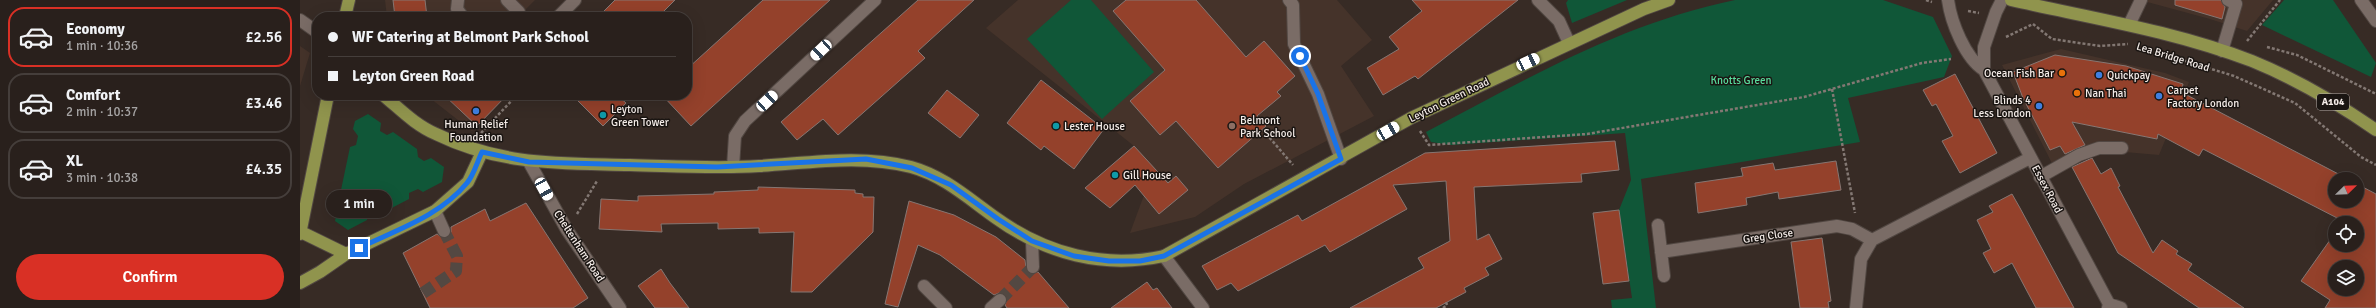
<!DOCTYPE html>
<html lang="en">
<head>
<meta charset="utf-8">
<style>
  :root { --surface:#29201c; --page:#352d29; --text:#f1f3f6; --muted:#a5a3a3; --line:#453e3b; --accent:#d93025 }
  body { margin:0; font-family:Signika,sans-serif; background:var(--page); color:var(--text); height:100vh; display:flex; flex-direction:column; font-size:15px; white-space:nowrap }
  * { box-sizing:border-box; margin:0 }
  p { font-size:13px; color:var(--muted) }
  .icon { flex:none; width:22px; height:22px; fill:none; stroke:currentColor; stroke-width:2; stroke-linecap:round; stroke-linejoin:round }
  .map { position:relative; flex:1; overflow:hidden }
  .sheet { display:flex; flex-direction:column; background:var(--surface); width:300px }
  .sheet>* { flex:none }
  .guide { position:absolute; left:12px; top:12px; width:380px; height:88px; border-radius:16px; box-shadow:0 4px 16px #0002,0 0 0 1px var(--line); display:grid; align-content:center; height:88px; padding:0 16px; background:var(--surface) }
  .needle { width:26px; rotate:67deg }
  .buttons { position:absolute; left:2028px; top:172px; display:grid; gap:8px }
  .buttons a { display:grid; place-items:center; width:36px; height:36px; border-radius:50%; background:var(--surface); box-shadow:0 4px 16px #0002,0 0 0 1px var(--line); font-size:20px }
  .end { position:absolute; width:18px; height:18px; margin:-9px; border:5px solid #1a73e8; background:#fff; box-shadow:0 0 0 2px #fff }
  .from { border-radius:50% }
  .bubble { position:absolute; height:28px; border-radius:14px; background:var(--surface); box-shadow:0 4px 16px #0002,0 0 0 1px var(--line); font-size:13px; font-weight:600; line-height:28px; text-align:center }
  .car { position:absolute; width:12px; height:24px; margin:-12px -6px; border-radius:5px; box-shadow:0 0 3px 1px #0007; background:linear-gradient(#fff 24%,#345 0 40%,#fff 0 76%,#345 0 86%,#fff 0) }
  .guide b { display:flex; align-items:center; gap:14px; height:38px; font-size:15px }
  .guide b+b { border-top:1px solid var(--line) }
  .guide i { width:10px; height:10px; background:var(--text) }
  ul { padding:7px 0 0; list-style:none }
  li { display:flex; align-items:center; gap:12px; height:60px; margin:0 8px 6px; padding:0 8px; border:2px solid var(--line); border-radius:16px }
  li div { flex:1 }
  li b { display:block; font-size:15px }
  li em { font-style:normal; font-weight:600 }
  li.active { border-color:var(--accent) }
  li>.icon { width:36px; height:36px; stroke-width:1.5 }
  .cta { display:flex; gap:8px; margin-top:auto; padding:8px 16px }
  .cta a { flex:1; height:46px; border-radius:24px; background:var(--accent); color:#fff; font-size:16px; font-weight:600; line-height:46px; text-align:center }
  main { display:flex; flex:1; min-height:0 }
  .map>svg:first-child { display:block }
</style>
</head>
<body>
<main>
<section class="sheet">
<ul>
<li class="active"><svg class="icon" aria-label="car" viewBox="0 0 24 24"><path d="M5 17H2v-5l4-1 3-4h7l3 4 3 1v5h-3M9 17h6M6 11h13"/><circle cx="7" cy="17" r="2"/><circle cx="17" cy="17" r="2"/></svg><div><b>Economy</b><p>1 min · 10:36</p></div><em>£2.56</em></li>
<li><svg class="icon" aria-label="car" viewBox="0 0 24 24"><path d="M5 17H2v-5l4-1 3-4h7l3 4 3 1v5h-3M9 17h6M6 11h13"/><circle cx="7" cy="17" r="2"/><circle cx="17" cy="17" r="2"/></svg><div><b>Comfort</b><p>2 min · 10:37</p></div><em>£3.46</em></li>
<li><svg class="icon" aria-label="car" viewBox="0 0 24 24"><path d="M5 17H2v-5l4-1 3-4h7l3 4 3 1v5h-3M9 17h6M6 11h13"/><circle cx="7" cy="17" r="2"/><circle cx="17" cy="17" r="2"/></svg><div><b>XL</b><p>3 min · 10:38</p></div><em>£4.35</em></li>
</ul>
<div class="cta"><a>Confirm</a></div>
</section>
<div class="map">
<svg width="2076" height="308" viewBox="0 0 2076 308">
  <rect width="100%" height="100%" fill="#372b25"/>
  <path fill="#45332a" d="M85,0H235L218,17H87Z
    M718,0H1037L1072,40L1041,66L1074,116L944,184L895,217L830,233L854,168L834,146L686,28Z
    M1840,0H1973L1947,31L1910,19Z
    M0,46L10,53L0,86Z
    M1761,49L1865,73L1889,82L1859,155L1802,150L1757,173L1702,65Z
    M126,95H208L172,131Z"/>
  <path fill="#105738" d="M771,0H791L854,72L802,119L727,39Z
    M1268,0H1327L1272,23L1266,3Z
    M1435,0H1583L1633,17L1652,56L1644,77L1548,98L1560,142L1341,179L1356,308H1312L1311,300L1332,298L1319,210L1331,180L1325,133L1151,145L1131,142L1126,132C1229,78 1320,24 1435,0Z
    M1984,0H2033L2076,63L2071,77L1962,25Z
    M68,114L81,123L80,131L87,135L93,132L117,149L118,157L124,161L131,158L144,167L142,182L123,192L118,189L109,193V199L82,213L76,208L68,212L67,220L48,230L35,221L38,206L44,203L46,195L41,190L50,147L56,145L58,136L53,129L55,121Z"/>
  <path fill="#94412b" stroke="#867672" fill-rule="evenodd" d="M93,0H125L127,17H95Z
    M315,0H375L358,17H298Z
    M463,0H530L391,126L362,95H387V69Z
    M618,0H674L618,51L625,58L538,135L523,119L497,140L481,122Z
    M826,0H896L946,57L964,41L995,76L977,92L981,96L957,116L966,126L918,168L876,121L860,135L830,101L865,70L813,11Z
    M1112,0H1218L1118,79L1115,76L1083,95L1067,68L1099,49L1089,37L1122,11Z
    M1875,0H1921L1925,7L1922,19L1875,5Z
    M1755,55L1826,66L1883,84L1881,92L2048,179H2035V201H2057V184L2076,194V308H2025L2030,300L2001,281L2035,233V245H2057V223H2042L2043,221L1903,149L1899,156L1858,134L1857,139L1772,122L1785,145L1765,154L1760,146L1750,150L1723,98L1713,72ZM2035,267H2057V289H2035Z
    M1655,74L1697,153L1660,173L1642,141L1653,136L1636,104L1632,106L1623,90Z
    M741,80L804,129L774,169L744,146L741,150L707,123Z
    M647,90L679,115L660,138L628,113Z
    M144,95H207L177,126Z
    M272,95H317L326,103L303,126Z
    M1315,141L1319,170L1281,174L1282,182L1174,187L1177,240L1189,234L1202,259L1185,268L1189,275L1164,288L1166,292L1136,308H1050L1124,268L1118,258L1150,241L1146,181L1093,185L1107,209L1030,252L1025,245L938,291L931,283L917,290L902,266L998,215L1002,221L1125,153Z
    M834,146L868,183L876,176L888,190L859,214L835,185L810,208L785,188Z
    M1792,158L1801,174L1811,168L1820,186L1818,187L1853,253L1862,240L1878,251L1876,254L1892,264L1888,270L1944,308H1899L1818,253L1772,167Z
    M1536,161L1541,190L1479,199L1478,192L1446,198L1447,205L1398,213L1395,183L1443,176L1441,168L1473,163L1475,170Z
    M458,187L555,190V193L563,194V197H574L573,232L512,292H491L494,232L459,233V228L418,229V223L361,224L362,232L299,229L301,199L338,201V196L414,194V192L458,190Z
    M1712,194L1720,208L1774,308H1736L1712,263L1694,273L1683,253L1691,249L1677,220L1693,212L1689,206Z
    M609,201L654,215L696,237L725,260L726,268L729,273L738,272L769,308H707L705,305L707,299L705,295L699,293L694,295L640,255L618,245L598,307L585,304Z
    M226,203L288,298L273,308H130L103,253L137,234L143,238H147L151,232V227L185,209L190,221Z
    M1319,210L1329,281L1303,284L1293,213Z
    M1522,238L1531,301L1528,302L1529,308H1500L1491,242Z
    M361,269L370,283L389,308H355L338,286Z
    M847,282L853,290L857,288L872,308H811Z"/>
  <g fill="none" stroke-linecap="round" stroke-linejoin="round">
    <path stroke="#534842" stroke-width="12" stroke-dasharray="12 6" stroke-linecap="butt" d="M123,293L156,271L157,256L144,231
      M700,300L733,267"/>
    <g stroke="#514742" stroke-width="14">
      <path id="minor" d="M158,0L157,9L163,17
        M207,0L219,12
        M989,0L993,5L994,44L1018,94L1041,159
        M1238,0L1259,21L1269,43
        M1648,0C1651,22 1665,58 1684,70L1809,304L1808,308
        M2061,0L2076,21
        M258,17L275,0
        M0,20L17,32
        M1829,25L1841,0
        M1922,51L1936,4L1928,0
        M1684,70V47L1696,12L1702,0
        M229,162L267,230L320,308
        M433,167L435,136L445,121L575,0
        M1740,177L1779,155L1799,148H1822
        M135,211L144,231
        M1358,225L1364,276
        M732,241L733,267
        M1361,252L1537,226L1552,229L1572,240
        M864,256L903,308
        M624,286L646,308
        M1809,304L1821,308
        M691,308L700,300
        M1556,308L1561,259L1572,240L1730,158"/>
    </g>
    <g stroke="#514742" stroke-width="14">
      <path id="major" d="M1711,0C1791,18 1874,31 1952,61C1996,79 2037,103 2076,130
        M45,17L49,0
        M83,95C100,109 115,125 136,134C202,166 260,163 330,165C373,166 416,169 459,166C509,163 561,154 611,167C644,176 669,199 696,218C746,254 804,269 864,256L1111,118L1344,9L1369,0
        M1,232L46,254
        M0,234L28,95
        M0,283L20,272L46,254L135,211L168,182L182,152"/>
    </g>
    <path stroke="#837873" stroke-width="2.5" stroke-dasharray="3 2" stroke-linecap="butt" d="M1626,0L1632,2
      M1668,11L1679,13
      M1733,24L1752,39L1800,46L1828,44
      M1706,37L1733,24
      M1947,41L1980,0
      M1967,47L1997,55L2076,94
      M1850,50L1934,76L1995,103L2061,157L2076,165
      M1532,89L1555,213
      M963,130L993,165
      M1120,131L1129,145L1287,134L1504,97L1622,63L1651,59
      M181,133L217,95
      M277,214L297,181
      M1143,308L1147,305L1146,302"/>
    <use href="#minor" stroke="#7a6c66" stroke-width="12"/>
    <use href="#major" stroke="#90944d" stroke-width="12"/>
  </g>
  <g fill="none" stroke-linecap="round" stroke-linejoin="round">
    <path stroke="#1a73e8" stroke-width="5" d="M59,248C96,230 140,216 167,183C174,175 177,162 182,152L229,162L417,167L566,159L612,168L651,185L698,219L732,241L774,256L809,261H840L864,256L1041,159L1018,94L1000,56"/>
  </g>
  <g fill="#e8710a" stroke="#1a1512" stroke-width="1.5">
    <circle cx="1762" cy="73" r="4"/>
    <circle cx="1777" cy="93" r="4"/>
  </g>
  <g fill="#3f7fe0" stroke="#1a1512" stroke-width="1.5">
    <circle cx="1799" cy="75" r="4"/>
    <circle cx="1859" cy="96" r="4"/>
    <circle cx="1739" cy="106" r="4"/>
    <circle cx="176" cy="111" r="4"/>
  </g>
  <g fill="#0f9aa8" stroke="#1a1512" stroke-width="1.5">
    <circle cx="303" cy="115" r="4"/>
    <circle cx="756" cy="126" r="4"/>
    <circle cx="815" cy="175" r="4"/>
  </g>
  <circle fill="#8d6e63" stroke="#1a1512" stroke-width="1.5" cx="932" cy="126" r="4"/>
  <g text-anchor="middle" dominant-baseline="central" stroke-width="3" stroke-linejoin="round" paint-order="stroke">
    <rect fill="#1a1512" stroke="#b3aca8" stroke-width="1" x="2017" y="94" width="32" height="16" rx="3"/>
    <g font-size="10" font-weight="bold" fill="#f4ece8">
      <text x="2033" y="102">A104</text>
    </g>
    <g font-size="11" fill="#f4ece8" stroke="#1a1512">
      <text transform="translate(1873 57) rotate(17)">Lea Bridge Road</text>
      <text transform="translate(1149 100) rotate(-26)">Leyton Green Road</text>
      <text transform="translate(1747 189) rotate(62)">Essex Road</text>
      <text transform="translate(1468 236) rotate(-8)">Greg Close</text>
      <text transform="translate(279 246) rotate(57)">Cheltenham Road</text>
    </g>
    <g font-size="11" fill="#f4ece8" stroke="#1a1512" text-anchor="start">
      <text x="1754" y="73" text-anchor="end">Ocean Fish Bar</text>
      <text x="1807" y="75">Quickpay</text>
      <text x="1867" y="90">Carpet<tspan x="1867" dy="13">Factory London</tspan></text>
      <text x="1785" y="93">Nan Thai</text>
      <text x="1731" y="100" text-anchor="end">Blinds 4<tspan x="1731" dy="13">Less London</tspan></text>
      <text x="311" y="109">Leyton<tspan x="311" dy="13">Green Tower</tspan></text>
      <text x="940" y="120">Belmont<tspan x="940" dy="13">Park School</tspan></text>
      <text x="176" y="124" text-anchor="middle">Human Relief<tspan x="176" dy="13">Foundation</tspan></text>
      <text x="764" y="126">Lester House</text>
      <text x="823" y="175">Gill House</text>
    </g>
    <g font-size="11" fill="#59dc9d" stroke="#1a1512">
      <text x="1441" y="80">Knotts Green</text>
    </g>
  </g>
</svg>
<div class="buttons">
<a><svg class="needle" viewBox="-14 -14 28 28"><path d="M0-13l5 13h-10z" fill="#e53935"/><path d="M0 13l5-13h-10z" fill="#a5a3a3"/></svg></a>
<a><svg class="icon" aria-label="locate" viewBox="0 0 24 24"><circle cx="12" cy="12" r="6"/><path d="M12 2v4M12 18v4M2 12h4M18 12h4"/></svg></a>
<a><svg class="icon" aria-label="layers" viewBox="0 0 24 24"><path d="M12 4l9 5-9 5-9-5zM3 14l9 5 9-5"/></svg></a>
</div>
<i class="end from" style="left:1000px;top:56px"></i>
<i class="end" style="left:59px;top:248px"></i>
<div class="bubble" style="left:26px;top:190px;width:66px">1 min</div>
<i class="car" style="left:521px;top:50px;rotate:227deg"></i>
<i class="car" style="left:1228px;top:62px;rotate:65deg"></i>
<i class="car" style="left:467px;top:101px;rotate:47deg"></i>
<i class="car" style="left:1088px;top:131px;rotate:60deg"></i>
<i class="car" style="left:244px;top:189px;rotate:151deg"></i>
<div class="guide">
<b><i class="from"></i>WF Catering at Belmont Park School</b>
<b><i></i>Leyton Green Road</b>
</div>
</div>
</main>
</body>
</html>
